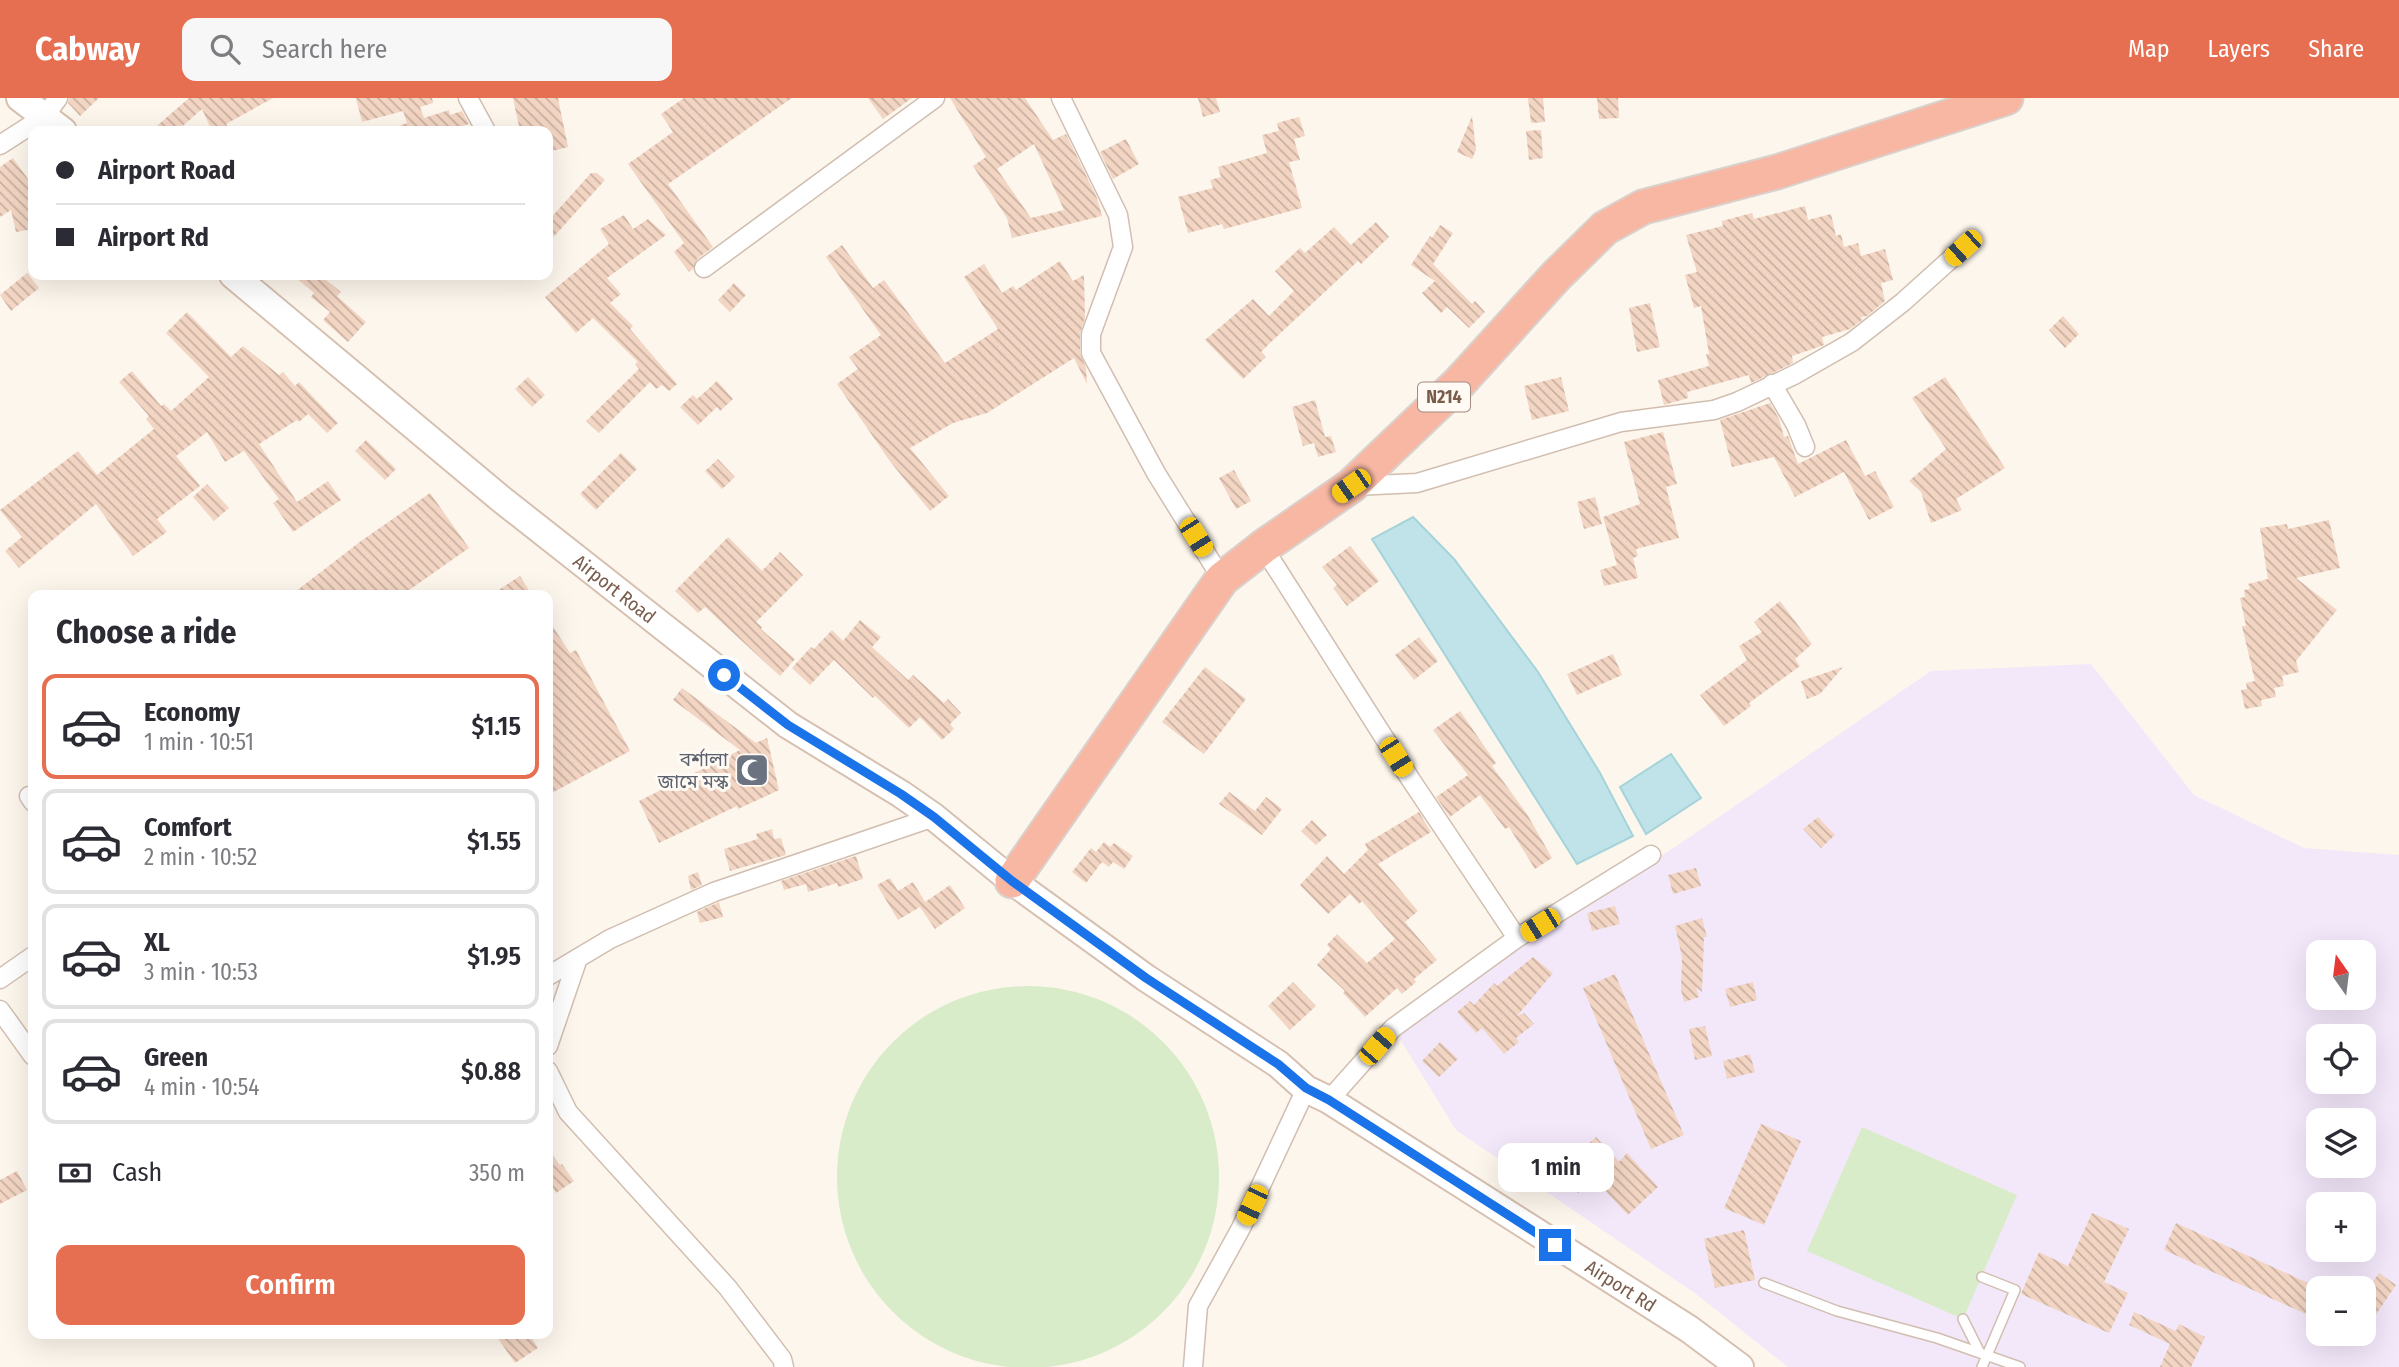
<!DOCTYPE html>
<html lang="en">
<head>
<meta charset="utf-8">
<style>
  :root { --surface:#fff; --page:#f7f7f7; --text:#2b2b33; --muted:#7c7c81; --line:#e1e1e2; --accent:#e76f51 }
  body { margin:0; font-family:"Fira Sans Condensed","Noto Sans Bengali",sans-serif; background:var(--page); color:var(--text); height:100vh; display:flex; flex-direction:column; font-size:26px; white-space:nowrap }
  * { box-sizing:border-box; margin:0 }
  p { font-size:23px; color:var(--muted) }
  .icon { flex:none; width:38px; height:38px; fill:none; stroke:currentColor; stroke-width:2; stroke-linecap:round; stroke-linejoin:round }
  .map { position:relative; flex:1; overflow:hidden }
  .drawer { position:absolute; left:28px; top:492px; width:525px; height:749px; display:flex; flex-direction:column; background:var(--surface); border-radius:14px; box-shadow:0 7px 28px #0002 }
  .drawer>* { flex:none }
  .top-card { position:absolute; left:28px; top:28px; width:525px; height:154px; border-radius:14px; box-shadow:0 7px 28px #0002; display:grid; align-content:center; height:154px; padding:0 28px; background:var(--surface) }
  .needle { width:46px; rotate:346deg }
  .fabs { position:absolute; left:2306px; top:842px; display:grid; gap:14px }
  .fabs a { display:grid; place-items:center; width:70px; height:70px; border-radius:14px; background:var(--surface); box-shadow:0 7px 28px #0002; font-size:35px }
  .end { position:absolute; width:32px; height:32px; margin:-16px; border:9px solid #1a73e8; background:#fff; box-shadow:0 0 0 4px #fff }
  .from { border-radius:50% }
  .bubble { position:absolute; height:49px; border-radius:14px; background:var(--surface); box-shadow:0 7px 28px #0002; font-size:23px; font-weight:600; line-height:49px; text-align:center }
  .car { position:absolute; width:21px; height:42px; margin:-21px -10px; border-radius:9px; box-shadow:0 0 5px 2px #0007; background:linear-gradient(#f5c518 24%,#345 0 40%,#f5c518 0 76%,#345 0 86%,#f5c518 0) }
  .top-card b { display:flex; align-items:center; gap:24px; height:66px; font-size:26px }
  .top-card b+b { border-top:2px solid var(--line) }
  .top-card i { width:18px; height:18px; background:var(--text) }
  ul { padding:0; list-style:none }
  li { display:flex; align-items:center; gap:21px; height:105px; margin:0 14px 10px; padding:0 14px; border:4px solid var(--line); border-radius:14px }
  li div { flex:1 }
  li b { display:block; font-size:26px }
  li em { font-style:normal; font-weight:600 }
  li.current { border-color:var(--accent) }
  li>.icon { width:63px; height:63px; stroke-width:1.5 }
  h2 { padding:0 28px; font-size:32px; line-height:84px }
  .pay { display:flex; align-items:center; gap:18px; height:77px; padding:0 28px; font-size:26px }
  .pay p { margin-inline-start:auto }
  .primary-button { display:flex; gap:14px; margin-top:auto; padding:14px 28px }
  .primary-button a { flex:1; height:80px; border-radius:14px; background:var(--accent); color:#fff; font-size:28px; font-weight:600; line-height:80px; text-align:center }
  header { display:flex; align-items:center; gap:42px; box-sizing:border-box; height:98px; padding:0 35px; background:var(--accent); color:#fff }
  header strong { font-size:33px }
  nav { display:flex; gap:38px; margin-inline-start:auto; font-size:24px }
  .search { width:490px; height:63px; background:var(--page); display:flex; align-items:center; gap:18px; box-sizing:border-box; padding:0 24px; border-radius:14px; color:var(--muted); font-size:26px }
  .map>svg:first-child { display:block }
</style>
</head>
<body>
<header>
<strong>Cabway</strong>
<div class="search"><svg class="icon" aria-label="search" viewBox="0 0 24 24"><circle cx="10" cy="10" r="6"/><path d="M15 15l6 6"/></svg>Search here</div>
<nav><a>Map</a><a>Layers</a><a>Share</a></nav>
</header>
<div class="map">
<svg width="2399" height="1269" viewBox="0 0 2399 1269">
  <defs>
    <pattern id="building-back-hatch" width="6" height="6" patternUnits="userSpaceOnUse" patternTransform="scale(1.75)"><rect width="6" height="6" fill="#f3d5c3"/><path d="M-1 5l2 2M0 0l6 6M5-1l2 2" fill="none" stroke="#cab0a1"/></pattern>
  </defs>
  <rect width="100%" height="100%" fill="#fdf6ec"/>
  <path fill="#f3e8fa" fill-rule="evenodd" d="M2091,566L2194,697L2304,750L2399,757V1269H1788L1696,1196L1456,1032L1393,930L1681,745L1931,573ZM2319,854H2364V900H2319ZM2319,938H2364V984H2319ZM2319,1022H2364V1068H2319ZM2319,1106H2364V1152H2319ZM2319,1190H2364V1236H2319Z"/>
  <path fill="#d8ecc9" d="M837 1079a191 191 0 1 1 382 0a191 191 0 1 1-382 0Z
    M1862,1029L2017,1097L1963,1221L1807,1153Z"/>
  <path fill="#bfe3e8" stroke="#a5d3da" stroke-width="2" d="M1413,419L1454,461L1538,574L1600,675L1633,738L1577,766L1372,441Z
    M1671,656L1701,700L1646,736L1620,689Z"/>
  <path fill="url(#building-back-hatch)" fill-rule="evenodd" d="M69,0H99L80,18L68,5Z
    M189,0H273L226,26L228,29L218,33H212L202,11L177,33H151Z
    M356,0H432L433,5L420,9L424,20L449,12L450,17L462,13L469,26L446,33H393V30L407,25L403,13L362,24Z
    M513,0H558L568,49L548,54V33H520Z
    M684,0H792L668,86L713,149L697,161L693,171L689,174L674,154L684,145L628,66L673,34L661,16Z
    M868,0H912L883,21Z
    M950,0H1025L1053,42L1066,36L1097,100L1102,118L1012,140L1007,120L973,68L986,59ZM1034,46L1064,112L1031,120L997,71Z
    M1198,0H1216L1220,14L1203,19Z
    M1528,0H1543L1545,24L1531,25Z
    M1597,0H1618L1619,20L1599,21Z
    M1472,18L1476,52L1472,61L1457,54Z
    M1299,19L1305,38L1294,41L1300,62L1289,64L1302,110L1224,131L1222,126L1188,135L1178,99L1213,90L1210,82L1221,79L1218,69L1267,55L1262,37L1279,33L1277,25Z
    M1541,32L1543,60L1529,62L1526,33Z
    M1126,41L1139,66L1113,81L1100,54Z
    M13,60L33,88V96L28,100L33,131L16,134L11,112L0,119V69Z
    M591,75H597L605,82L548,145V123Z
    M1805,108L1808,122L1831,116L1836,138L1841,136L1844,149L1858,145L1861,158L1885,151L1893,182L1881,185L1885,203L1867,218L1861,219L1862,222L1850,231L1822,239L1824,247L1792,258L1793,265L1751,285L1749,277L1687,294L1688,300L1664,307L1658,282L1709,268L1706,256H1709L1701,208L1694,210L1685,177L1697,174L1686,137L1723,128L1722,123L1752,115L1754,121Z
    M624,117L633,131L648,121L666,137L607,180L621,196L610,205L633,228L630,231L677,286L669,293L662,287L656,291L650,284L599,335L586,323L639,271L635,266L638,264L593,220L576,235L545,199L609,146L600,131Z
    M1376,124L1389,139L1361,166L1358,163L1271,244L1261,254L1266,259L1243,281L1205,242L1253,201L1269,218L1294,193L1275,173L1300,150L1305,155L1334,129L1351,147Z
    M1440,127L1453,135L1433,166L1472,206L1475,203L1485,214L1469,230L1447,209L1441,215L1422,195L1435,183L1411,167L1430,138L1432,140Z
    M842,147L873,190L884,182L945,265L998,231L964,179L984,166L1002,195L1013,188L1016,192L1060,163L1073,183L1084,177L1085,220L1080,236V255L1086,270L1087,286L1074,260L987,315L953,325L910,350L949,398L930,413L889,362L837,286L858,271L849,259L881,237L826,159Z
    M27,175L39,190L11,213L0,197Z
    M293,177H320L341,194L337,198L366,224L348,244L323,222L330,214L311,199L314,195Z
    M734,185L746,197L730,214L718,202Z
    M1650,205L1660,249L1637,254L1629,210Z
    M187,214L231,259L243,248L279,277L283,274L295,288L299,284L338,325L327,335L308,316L299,324L297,322L259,346L297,404L328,383L341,402L293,434L273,405L279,401L244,353L225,364L207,334L176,358L200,388L157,421L167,434L133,458L96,406L19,470L5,453L22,439L0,412L78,353L97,377L154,331L146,321L149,318L119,284L132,273L161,308L164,306L171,313L209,279L166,235Z
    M2063,218L2079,236L2065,250L2049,232Z
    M528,279L545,297L532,309L515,291Z
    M1561,279L1569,313L1532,322L1524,288Z
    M1945,279L2005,370L1956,401L1962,412L1931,425L1921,394L1909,383L1946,351L1912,300Z
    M717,283L733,301L720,313L717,309L698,327L680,309L693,297L697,301Z
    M1315,302L1325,339L1331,338L1336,354L1318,359L1314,345L1303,348L1292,309Z
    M1770,305L1779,321L1784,339L1788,338L1798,366L1846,342L1865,378L1875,373L1894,409L1869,422L1844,374L1795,399L1774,359L1732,369L1720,322Z
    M1663,334L1677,386L1666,389L1679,440L1636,451L1638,458L1633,460L1638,480L1604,488L1600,472L1617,467L1603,419L1640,406L1624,344Z
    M366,342L396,371L385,382L355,353Z
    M621,355L637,371L596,412L580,396Z
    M718,361L735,379L722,391L705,373Z
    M1234,372L1251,403L1236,411L1219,380Z
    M207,386L229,410L214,423L193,399Z
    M430,395L469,450L402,497H291L361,443Z
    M1595,399L1602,426L1584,431L1577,404Z
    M2329,422L2340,470L2296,480L2337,512L2296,563L2299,574L2282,578L2284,588L2274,590L2276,599L2261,602L2262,608L2245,611L2241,592L2247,591L2246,585L2255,583L2242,528H2246L2240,500L2245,499L2244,492L2250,491L2248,486L2268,481L2260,430L2287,426L2288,431Z
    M728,439L762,473L780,454L803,477L756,524L762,529L761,531L795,561L780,578L705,509L698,515L675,493Z
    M1350,448L1379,483L1347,508L1333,490L1337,487L1322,469Z
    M520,478L532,497H491Z
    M1780,503L1812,546L1795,561L1800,568L1749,605L1751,608L1724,628L1700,597L1747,562L1739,548L1762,534L1754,524Z
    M548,521L570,555L576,552L630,653L548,697Z
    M860,522L881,539L872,549L908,582L913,577L944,605L948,601L961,615L950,626L954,631L942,642L920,619L909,630L875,598L873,600L834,562L810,587L792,570L811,549L814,551L832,532L843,543Z
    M1419,539L1438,563L1414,582L1395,557Z
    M1613,556L1622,577L1577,597L1567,576Z
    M1205,569L1246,601L1204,656L1162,624Z
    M1843,569L1820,596L1807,601L1801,583Z
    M682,590L756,645L767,640L779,692L738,711L737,708L659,745L639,703L740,652L673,602Z
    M1460,613L1496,665L1492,668L1527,716L1552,760L1535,771L1509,729L1505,731L1480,697L1450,719L1436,699L1468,677L1433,632Z
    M1229,694L1255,713L1266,699L1282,711L1262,737L1219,706Z
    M1419,714L1431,734L1378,766L1418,813L1405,824L1437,862L1414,881L1416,884L1402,896L1397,890L1365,919L1343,895L1345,893L1317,867L1331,851L1327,847L1337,836L1367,865L1395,841L1362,803L1359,806L1350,796L1328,816L1300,787L1327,758L1344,776L1368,752L1365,746Z
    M1818,719L1835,737L1821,750L1803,731Z
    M1312,722L1327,737L1316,747L1301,733Z
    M772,731L774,741L781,740L786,757L730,773L724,751L758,741L756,736Z
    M1104,744L1110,749L1114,745L1133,758L1124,771L1113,764L1109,769L1102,764L1086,785L1072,774L1091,750L1096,754Z
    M856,758L863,781L838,789L837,785L808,794L806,786L784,792L781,783Z
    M1696,770L1701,788L1673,796L1668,777Z
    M698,774L702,787L691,792L688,778Z
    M890,780L898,793L913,784L925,804L950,787L965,810L935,831L920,809L898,822L877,787Z
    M719,804L723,819L700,825L697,814Z
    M1615,808L1620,826L1592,833L1587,815Z
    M1702,820L1707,839H1704L1702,894L1696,889L1699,899L1684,904L1681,892L1682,859L1675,828Z
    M1533,859L1553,875L1517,918L1524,915L1534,926L1516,940L1519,944L1504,956L1482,930L1476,935L1457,914L1470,903L1474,907L1494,885L1497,888Z
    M1615,876L1684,1037L1651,1051L1583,890Z
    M1293,884L1316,908L1290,932L1268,908Z
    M1753,884L1757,902L1730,909L1725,891Z
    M1705,928L1712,958L1695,962L1689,931Z
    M1440,944L1458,961L1439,979L1422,963Z
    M1750,956L1755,974L1727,981L1723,963Z
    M1761,1026L1801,1043L1764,1127L1724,1110Z
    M1596,1039L1619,1064L1627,1055L1658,1089L1628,1117L1594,1081L1578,1095L1558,1073Z
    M548,1051L560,1067L562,1066L574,1083L556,1095L548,1082Z
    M17,1073L27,1092L0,1106V1082Z
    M2092,1115L2129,1131L2104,1184L2128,1195L2109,1235L2021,1196L2039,1154L2068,1168Z
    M2176,1125L2319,1190V1222L2164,1152Z
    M1744,1132L1755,1182L1715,1190L1704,1141Z
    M2379,1175L2396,1187L2364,1234V1197Z
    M2134,1214L2176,1233L2179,1226L2205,1239L2191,1269H2160L2170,1246L2129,1227Z
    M495,1236H529L538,1250L515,1265Z"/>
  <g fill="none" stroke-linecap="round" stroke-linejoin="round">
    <g stroke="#d1beb0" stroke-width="12">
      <path id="lane" d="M1764,1185L1837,1213L1937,1240L2020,1269
        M1963,1221L1980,1255
        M1982,1269L2015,1192L1982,1179"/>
    </g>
    <g stroke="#d1beb0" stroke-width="21">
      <path id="street" d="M468,0L486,33
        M1061,0L1118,117L1123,149L1091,236V255L1156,375L1222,481
        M0,47L45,18L58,0
        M704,170L935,0
        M1772,286L1796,327L1805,349
        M1355,388L1417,385L1621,324L1714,312L1737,304L1796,276L1852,244L1903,204L1963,150
        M1263,449L1411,682L1517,840
        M29,698L33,704
        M548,878L610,841L714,794L934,719
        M0,881L33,858
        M0,912L33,958
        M548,948L578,860
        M548,973L568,1014L728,1190L782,1261L784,1269
        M1329,1002L1393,930L1517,840L1651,757
        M1193,1269L1198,1208L1241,1130L1306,991"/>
    </g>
    <g stroke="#d6c0b0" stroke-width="30">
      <g id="secondary">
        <path d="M20,0L63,33"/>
        <path id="s1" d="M233,177L501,401L788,627L901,696L934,719L1012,783L1146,880L1278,966L1306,991L1329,1002L1689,1231L1740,1269"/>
      </g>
    </g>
    <g stroke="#dad1cd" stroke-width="37">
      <path id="highway" d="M1012,783L1222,481L1263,449L1351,388L1459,285L1556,178L1605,130L1643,109L1777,74L2006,0"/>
    </g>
    <use href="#lane" stroke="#fff" stroke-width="9"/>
    <use href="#street" stroke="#fff" stroke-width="18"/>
    <use href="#secondary" stroke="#fff" stroke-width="26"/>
    <use href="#highway" stroke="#f7b7a3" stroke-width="33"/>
  </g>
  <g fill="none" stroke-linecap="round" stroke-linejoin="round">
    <path stroke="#1a73e8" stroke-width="9" d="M724,577L788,627L901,696L934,719L1012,783L1146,880L1278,966L1306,990L1329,1002L1555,1147"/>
  </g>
  <defs>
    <g id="mosque-square" transform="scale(1.75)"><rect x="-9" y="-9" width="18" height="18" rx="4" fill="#6b7280" stroke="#fffaf3"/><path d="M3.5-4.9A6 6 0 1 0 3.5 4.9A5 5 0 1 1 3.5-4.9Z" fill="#fff"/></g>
  </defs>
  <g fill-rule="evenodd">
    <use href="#mosque-square" x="752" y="672"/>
  </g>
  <g text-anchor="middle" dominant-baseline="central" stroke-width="6" stroke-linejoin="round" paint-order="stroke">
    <rect fill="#fffaf3" stroke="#a28b7f" stroke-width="2" x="1418" y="284.5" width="52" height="29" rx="5"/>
    <g font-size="18" font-weight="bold" fill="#7a5c4d">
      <text x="1444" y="299">N214</text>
    </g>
    <g font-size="19" fill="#7a5c4d" stroke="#fffaf3">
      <text stroke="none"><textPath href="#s1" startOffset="494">Airport Road</textPath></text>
      <text stroke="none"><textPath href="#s1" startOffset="1720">Airport Rd</textPath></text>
    </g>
    <g font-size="19" fill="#5b616d" stroke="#fffaf3" text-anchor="end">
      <text x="728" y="661">বর্শালা<tspan x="728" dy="22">জামে মস্ক</tspan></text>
    </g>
  </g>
</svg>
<div class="fabs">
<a><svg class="needle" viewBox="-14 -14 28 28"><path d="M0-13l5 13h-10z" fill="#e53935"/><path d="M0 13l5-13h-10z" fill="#7c7c81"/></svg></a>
<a><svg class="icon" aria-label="locate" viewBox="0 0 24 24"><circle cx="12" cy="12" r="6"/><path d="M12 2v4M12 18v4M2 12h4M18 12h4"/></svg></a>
<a><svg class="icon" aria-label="layers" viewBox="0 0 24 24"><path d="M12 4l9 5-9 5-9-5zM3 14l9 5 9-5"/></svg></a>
<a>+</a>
<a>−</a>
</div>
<i class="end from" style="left:724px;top:577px"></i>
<i class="end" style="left:1555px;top:1147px"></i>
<div class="bubble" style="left:1498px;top:1045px;width:116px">1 min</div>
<i class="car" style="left:1963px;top:150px;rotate:228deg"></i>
<i class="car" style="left:1351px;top:388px;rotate:235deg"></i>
<i class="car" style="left:1196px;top:439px;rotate:148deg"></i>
<i class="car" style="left:1396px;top:659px;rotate:148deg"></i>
<i class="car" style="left:1540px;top:827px;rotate:238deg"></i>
<i class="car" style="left:1377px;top:948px;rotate:41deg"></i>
<i class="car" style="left:1252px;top:1107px;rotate:205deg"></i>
<div class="top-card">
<b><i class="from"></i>Airport Road</b>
<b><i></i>Airport Rd</b>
</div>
<section class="drawer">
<h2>Choose a ride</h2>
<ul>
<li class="current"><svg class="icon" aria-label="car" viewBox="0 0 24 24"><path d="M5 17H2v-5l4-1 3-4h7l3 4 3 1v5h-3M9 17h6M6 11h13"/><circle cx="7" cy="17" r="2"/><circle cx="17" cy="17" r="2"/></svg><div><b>Economy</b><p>1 min · 10:51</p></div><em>$1.15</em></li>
<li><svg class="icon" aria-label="car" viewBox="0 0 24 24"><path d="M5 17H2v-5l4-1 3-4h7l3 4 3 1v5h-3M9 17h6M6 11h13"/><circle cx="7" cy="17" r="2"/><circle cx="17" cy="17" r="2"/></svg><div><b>Comfort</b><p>2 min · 10:52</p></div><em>$1.55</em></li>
<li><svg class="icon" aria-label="car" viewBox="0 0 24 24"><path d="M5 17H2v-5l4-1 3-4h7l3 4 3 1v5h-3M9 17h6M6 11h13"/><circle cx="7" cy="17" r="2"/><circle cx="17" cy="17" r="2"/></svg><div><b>XL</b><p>3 min · 10:53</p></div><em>$1.95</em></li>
<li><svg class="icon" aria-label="car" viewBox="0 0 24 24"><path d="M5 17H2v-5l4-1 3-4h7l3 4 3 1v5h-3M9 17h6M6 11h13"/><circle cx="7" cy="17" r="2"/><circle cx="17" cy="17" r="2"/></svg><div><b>Green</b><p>4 min · 10:54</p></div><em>$0.88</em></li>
</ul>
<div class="pay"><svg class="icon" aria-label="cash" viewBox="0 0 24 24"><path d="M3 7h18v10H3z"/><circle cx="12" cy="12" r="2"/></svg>Cash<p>350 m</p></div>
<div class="primary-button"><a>Confirm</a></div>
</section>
</div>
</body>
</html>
